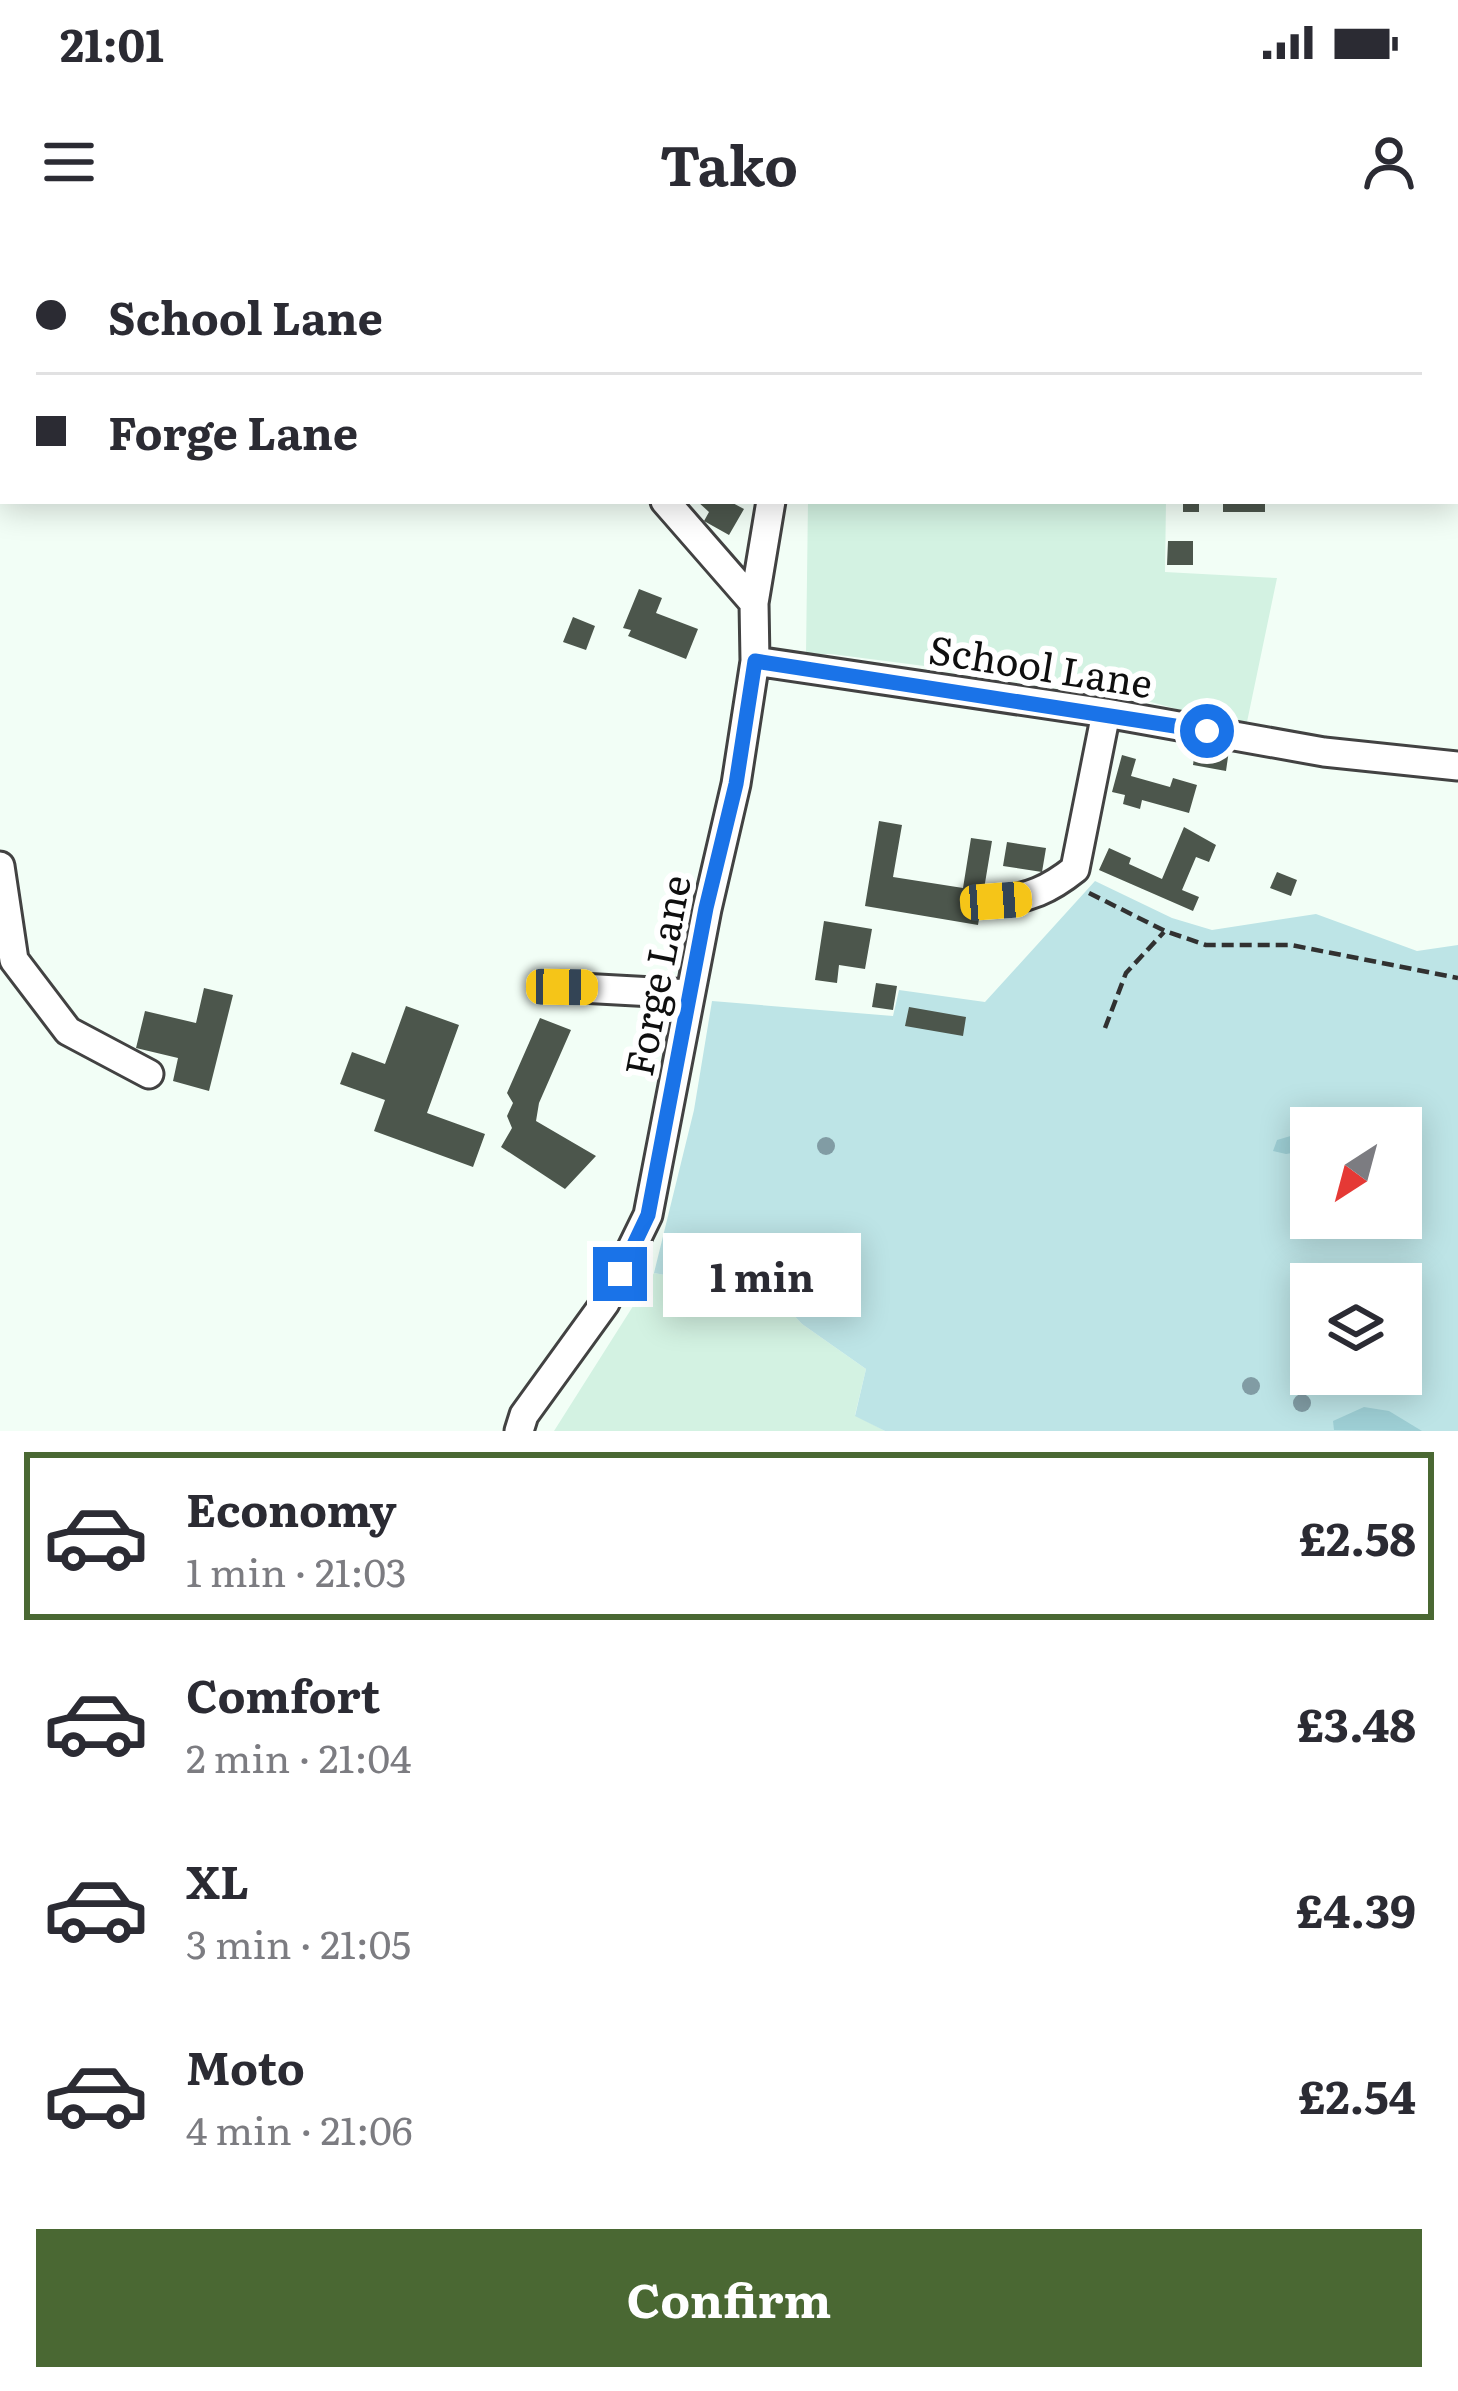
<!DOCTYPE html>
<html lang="en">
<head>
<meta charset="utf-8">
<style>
  :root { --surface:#fff; --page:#f2f2f3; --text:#2b2b33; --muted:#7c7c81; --line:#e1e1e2; --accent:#4a6833 }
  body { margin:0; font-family:Literata,serif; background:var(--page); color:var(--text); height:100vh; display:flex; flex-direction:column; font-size:45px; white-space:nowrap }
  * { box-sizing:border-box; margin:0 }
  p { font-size:39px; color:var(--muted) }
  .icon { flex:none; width:66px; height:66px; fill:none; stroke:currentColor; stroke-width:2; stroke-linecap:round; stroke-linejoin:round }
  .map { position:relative; height:1191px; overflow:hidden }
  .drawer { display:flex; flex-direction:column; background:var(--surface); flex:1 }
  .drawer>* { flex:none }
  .guide { position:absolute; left:0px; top:0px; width:1458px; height:264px; box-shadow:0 6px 30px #0003; display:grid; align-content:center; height:264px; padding:0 36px; background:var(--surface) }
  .needle { width:78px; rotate:216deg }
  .tools { position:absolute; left:1290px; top:867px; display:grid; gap:24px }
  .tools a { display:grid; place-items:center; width:132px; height:132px; border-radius:0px; background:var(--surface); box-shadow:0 6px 30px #0003; font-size:60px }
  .end { position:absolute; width:54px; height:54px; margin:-27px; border:15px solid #1a73e8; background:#fff; box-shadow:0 0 0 6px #fff }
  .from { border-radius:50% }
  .bubble { position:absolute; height:84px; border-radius:0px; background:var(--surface); box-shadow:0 6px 30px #0003; font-size:39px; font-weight:700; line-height:84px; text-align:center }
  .car { position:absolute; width:36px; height:72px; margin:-36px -18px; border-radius:15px; box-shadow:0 0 9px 3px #0007; background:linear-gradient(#f5c518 24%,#345 0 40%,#f5c518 0 76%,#345 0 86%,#f5c518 0) }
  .guide b { display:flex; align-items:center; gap:42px; height:114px; font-size:45px }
  .guide b+b { border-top:3px solid var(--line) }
  .guide i { width:30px; height:30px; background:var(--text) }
  ul { padding:21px 0 0; list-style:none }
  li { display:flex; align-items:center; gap:36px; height:168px; margin:0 24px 18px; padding:0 12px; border:6px solid transparent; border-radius:0px }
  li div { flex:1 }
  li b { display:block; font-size:45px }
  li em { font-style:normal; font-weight:700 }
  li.current { border-color:var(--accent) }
  li>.icon { width:108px; height:108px; stroke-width:1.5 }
  .primary-button { display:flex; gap:24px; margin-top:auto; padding:24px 36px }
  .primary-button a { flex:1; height:138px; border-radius:0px; background:var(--accent); color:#fff; font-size:48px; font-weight:700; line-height:138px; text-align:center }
  .status { display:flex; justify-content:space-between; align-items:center; height:84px; padding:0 60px; background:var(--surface); direction:ltr }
  .status svg { height:33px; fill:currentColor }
  header { display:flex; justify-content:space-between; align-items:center; height:156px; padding:0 36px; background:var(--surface); font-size:54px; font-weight:700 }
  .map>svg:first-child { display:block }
</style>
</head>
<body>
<div class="status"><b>21:01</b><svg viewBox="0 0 49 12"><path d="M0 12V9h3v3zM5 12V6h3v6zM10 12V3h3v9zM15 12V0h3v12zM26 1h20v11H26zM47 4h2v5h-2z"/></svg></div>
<header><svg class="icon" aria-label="menu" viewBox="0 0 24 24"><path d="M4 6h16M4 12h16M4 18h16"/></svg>Tako<svg class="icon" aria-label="person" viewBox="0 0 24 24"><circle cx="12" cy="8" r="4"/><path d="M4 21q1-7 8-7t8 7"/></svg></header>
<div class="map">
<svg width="1458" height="1191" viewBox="0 0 1458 1191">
  <rect width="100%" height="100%" fill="#f2fef6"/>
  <path fill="#d3f2e2" d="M491,0H691L491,3Z
    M808,261H1166L1165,332L1277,338L1247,482L1216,480L1104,449L831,414H806Z
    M654,1033L776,1056L802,1084L866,1129L855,1175L885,1191H554Z"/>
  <path fill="#bde4e6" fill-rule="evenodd" d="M0,0H123L124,3H3V99Z
    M1095,641L1172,678L1212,690L1316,674L1417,711L1458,705V1191H885L855,1176L866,1129L802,1084L776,1056L654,1033L694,870L712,761L893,776L899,750L985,762ZM1311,888H1401V978H1311ZM1311,1044H1401V1134H1311Z"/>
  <path fill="#9ecfd5" d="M1311,890V910L1286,914L1273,911L1277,900Z
    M1364,1167L1389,1171L1422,1191L1334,1190L1333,1181Z"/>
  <path fill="#4c564c" d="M697,261H729L744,269L729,295L704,281L709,272Z
    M1183,261H1199V272H1183Z
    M1223,261H1265V272H1223Z
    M1168,301H1193V325H1167Z
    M639,349L662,358L656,373L698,389L686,419L628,396L631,390L623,388Z
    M573,377L595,386L586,410L563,402Z
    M1196,504L1229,510L1226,531L1193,525Z
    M1122,515L1136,519L1131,536L1170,547L1173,538L1197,545L1189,573L1142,560L1140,569L1123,564L1125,555L1112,552Z
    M879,581L902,585L893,637L963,648L971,598L992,601L978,685L865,666Z
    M1184,587L1216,605L1209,622L1196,617L1182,650L1199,657L1193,671L1099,630L1109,608L1131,618L1129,624L1162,639Z
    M1007,602L1046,608L1042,632L1003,626Z
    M1277,632L1297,640L1291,656L1270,648Z
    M824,681L872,689L865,729L839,725L837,743L815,740Z
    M876,743L897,746L893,770L872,767Z
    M204,748L233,755L209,851L173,841L178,818L136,808L145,771L196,783Z
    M406,766L459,785L427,873L485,894L473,927L374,891L385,860L340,844L352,812L385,824Z
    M909,767L966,777L963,796L905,786Z
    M540,778L571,790L539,863L536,881L596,916L565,949L501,907L512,888L507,876L513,863L507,853Z"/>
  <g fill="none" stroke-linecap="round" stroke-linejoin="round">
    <g stroke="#424242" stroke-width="33">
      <path id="minor" d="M153,0L154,3
        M1455,146H1458
        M0,153H3
        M665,261L754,363
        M755,421L1106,473L1324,512L1458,526
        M0,626L14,720L68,791L149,834
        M996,661C1028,659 1050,649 1075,629L1106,473
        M562,747L690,754
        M519,1191L524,1175L605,1063L648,975L707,669L736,544L755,421L754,363L771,261"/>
    </g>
    <path stroke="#313131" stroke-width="4.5" stroke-dasharray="12 6" stroke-linecap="butt" d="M884,3L885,0
      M1089,653L1165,691L1206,705H1291L1458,738
      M1105,788L1126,733L1164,692"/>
    <use href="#minor" stroke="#fff" stroke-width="27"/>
  </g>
  <g fill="#819ca4">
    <circle cx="826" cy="906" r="9"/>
    <circle cx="1251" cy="1146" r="9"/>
    <circle cx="1302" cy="1163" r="9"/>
  </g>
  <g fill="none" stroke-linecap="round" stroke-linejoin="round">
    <path stroke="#1a73e8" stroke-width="15" d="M620,1034L648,975L706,668L736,544L755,421L1207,491"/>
  </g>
  <g text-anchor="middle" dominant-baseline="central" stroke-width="12" stroke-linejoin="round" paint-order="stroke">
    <g font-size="39" fill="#0f0f0f" stroke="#fff">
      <text transform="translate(1041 424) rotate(9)">School Lane</text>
      <text transform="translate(655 735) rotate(-79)">Forge Lane</text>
    </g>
  </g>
</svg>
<div class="tools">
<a><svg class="needle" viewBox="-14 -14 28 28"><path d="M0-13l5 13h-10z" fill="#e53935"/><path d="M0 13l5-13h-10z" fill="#7c7c81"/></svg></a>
<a><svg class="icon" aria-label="layers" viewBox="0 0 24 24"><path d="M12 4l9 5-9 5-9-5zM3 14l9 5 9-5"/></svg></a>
</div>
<i class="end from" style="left:1207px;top:491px"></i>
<i class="end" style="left:620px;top:1034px"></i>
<div class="bubble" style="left:663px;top:993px;width:198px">1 min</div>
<i class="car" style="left:996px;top:661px;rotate:86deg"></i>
<i class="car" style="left:562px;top:747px;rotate:91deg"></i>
<div class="guide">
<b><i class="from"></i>School Lane</b>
<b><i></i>Forge Lane</b>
</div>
</div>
<section class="drawer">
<ul>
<li class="current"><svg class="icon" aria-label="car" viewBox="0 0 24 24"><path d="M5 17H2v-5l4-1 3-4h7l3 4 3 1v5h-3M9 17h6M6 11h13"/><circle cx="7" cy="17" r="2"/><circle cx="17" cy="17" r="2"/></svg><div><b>Economy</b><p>1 min · 21:03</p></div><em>£2.58</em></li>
<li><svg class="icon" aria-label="car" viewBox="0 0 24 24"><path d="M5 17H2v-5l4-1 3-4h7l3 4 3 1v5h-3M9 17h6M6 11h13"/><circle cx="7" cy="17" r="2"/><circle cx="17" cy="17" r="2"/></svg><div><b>Comfort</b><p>2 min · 21:04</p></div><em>£3.48</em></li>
<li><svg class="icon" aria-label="car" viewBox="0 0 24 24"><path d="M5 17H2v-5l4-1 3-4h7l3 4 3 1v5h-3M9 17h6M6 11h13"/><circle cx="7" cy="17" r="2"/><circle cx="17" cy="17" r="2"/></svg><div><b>XL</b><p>3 min · 21:05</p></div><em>£4.39</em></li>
<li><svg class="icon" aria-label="car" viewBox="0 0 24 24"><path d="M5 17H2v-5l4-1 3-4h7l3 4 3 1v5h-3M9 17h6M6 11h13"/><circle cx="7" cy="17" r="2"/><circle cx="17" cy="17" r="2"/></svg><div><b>Moto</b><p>4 min · 21:06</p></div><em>£2.54</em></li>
</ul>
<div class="primary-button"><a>Confirm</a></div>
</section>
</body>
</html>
